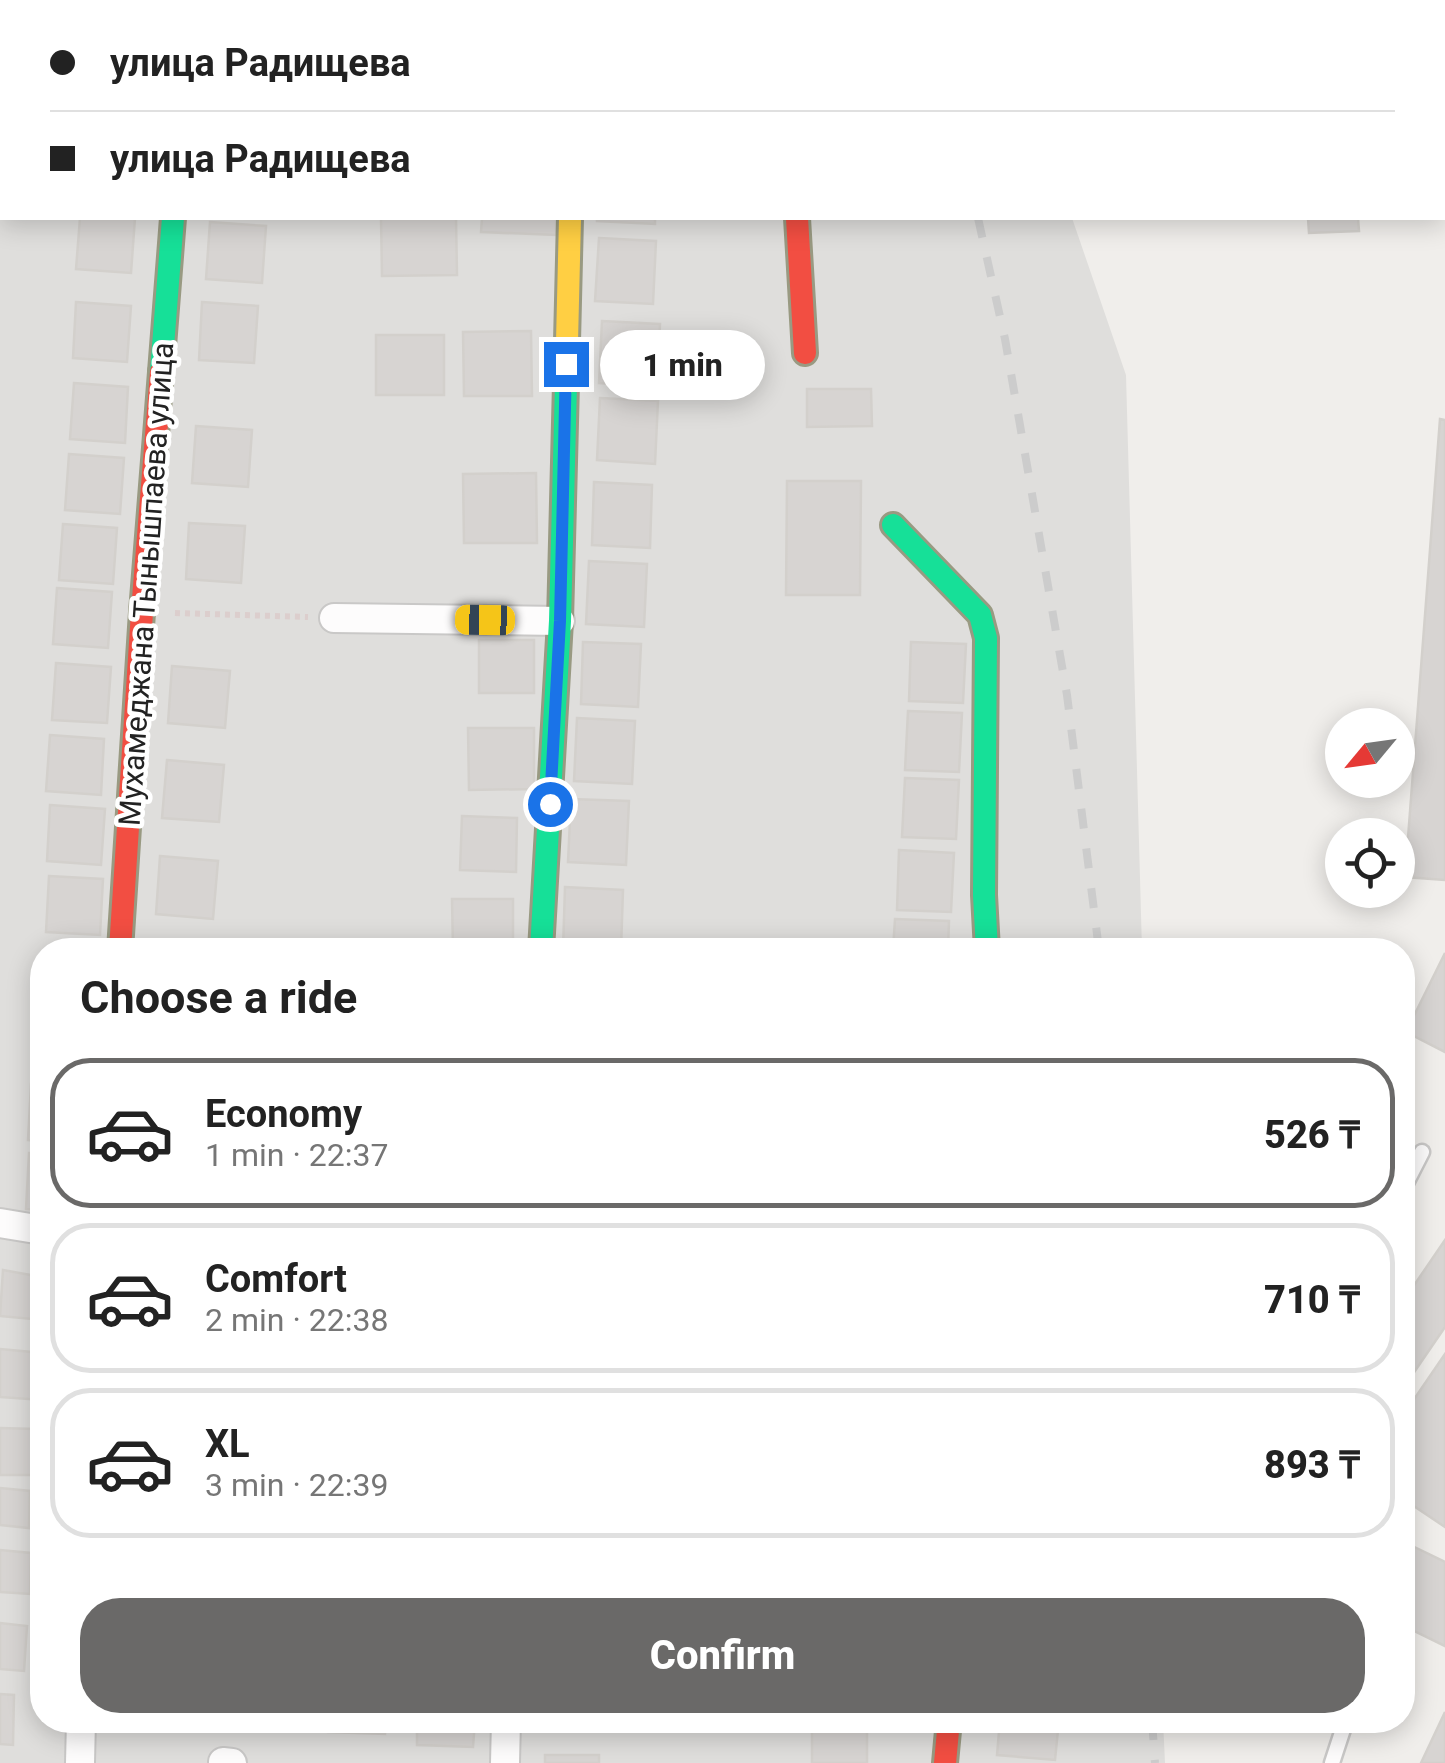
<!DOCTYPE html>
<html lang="en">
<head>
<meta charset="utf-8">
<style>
  :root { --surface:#fff; --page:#f6f6f6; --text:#222; --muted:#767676; --line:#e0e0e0; --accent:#6a6968 }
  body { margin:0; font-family:Roboto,sans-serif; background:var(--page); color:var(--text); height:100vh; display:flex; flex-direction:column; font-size:38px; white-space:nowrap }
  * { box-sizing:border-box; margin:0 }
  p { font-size:32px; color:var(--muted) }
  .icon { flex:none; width:55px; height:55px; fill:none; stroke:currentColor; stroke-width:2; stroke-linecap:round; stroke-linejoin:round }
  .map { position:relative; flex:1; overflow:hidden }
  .details { position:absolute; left:30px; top:938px; width:1385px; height:795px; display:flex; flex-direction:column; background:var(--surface); border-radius:40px; box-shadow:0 5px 25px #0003 }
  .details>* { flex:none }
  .top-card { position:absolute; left:0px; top:0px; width:1445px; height:220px; box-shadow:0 5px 25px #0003; display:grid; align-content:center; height:220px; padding:0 50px; background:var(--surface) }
  .needle { width:65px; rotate:241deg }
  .tools { position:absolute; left:1325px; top:708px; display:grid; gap:20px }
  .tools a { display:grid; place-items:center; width:90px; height:90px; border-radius:50%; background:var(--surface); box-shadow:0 5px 25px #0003; font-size:50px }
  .end { position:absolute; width:45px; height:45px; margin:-22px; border:12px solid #1a73e8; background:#fff; box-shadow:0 0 0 5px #fff }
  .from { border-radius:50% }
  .bubble { position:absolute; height:70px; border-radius:35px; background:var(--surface); box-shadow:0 5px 25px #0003; font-size:32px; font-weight:800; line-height:70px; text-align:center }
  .car { position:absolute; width:30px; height:60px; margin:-30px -15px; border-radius:12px; box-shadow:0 0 8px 2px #0007; background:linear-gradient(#f5c518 24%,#345 0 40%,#f5c518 0 76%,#345 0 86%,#f5c518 0) }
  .top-card b { display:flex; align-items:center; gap:35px; height:95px; font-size:38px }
  .top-card b+b { border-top:2px solid var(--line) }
  .top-card i { width:25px; height:25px; background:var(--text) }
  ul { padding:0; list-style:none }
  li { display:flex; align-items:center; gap:30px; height:150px; margin:0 20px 15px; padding:0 30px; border:5px solid var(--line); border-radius:40px }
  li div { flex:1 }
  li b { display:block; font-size:38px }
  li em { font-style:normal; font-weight:800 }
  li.selected { border-color:var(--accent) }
  li>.icon { width:90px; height:90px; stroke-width:1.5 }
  h2 { padding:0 50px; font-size:45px; line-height:120px }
  .cta { display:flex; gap:20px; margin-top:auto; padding:20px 50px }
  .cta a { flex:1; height:115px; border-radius:40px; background:var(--accent); color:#fff; font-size:40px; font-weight:800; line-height:115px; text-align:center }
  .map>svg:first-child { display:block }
</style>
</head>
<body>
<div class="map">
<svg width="1445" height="1763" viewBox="0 0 1445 1763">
  <rect width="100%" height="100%" fill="#f0eeeb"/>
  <path fill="#dfdedc" d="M0,0H998L999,2H2V218H1072L1126,375L1142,950H42V1720H1163L1165,1763H0Z"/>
  <path fill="#d7d4d2" stroke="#d3d0cc" stroke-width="2.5" d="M80,218H135L131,273L76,269Z
    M381,218H456L457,275L382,276Z
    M482,218H556V235L481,232Z
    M597,218H655V224L597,221Z
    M1308,218H1358L1359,231L1309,233Z
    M210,222L266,226L262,283L206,279Z
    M599,238L656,241L653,304L595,301Z
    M76,302L131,306L127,362L73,358Z
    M202,302L258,306L254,363L199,360Z
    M602,321L660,324L657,387L599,383Z
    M531,331L532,396H464L463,332Z
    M376,335H444V395H376Z
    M74,383L128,387L125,443L70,439Z
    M807,389H871L872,426L807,427Z
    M600,398L658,401L655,464L597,460Z
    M1440,419L1445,420V880L1405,877Z
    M196,426L252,430L248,487L192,483Z
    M69,454L124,458L120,514L65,510Z
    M536,473L537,543H464L463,474Z
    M787,481H861L860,595H786Z
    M594,482L652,485L650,548L592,545Z
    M189,523L245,526L241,583L186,579Z
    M63,524L117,528L113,584L59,580Z
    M589,561L647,564L644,627L586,624Z
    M57,588L112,592L108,648L53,644Z
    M479,640H534V693H479Z
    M583,642L641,644L638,707L581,704Z
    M911,642L966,644L963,703L909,701Z
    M56,663L111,667L107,723L52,720Z
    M172,666L230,671L225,728L168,723Z
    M908,711L962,713L959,772L905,770Z
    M577,718L635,721L632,784L574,781Z
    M468,728H534V789L469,790Z
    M50,735L104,739L101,795L46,791Z
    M167,760L224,765L219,822L162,818Z
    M905,778L959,780L956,839L902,837Z
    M571,799L629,801L626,865L568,862Z
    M50,805L105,809L101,865L47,861Z
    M462,816L517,818L516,872L460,870Z
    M899,850L954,853L951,912L897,910Z
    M160,856L218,861L213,919L156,914Z
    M49,876L103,879L100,935L46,932Z
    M565,887L623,890L621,950H563Z
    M452,899H513V950H453Z
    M895,919L949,921L948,950H893Z
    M1445,953V1052L1406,1032Z
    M31,1084L42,1085V1141L28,1140Z
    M29,1153L42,1154V1210L26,1209Z
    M1445,1240V1327L1402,1390V1303Z
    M3,1270L42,1277V1320L0,1316Z
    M0,1349L42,1353V1400L0,1397Z
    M1445,1354V1527L1402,1498V1417Z
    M0,1428L36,1429L32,1475H0Z
    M0,1488L30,1491L29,1528L0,1525Z
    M1402,1541L1445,1562V1646L1402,1625Z
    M0,1550L31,1553L30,1594L0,1592Z
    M0,1623L27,1626L24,1671L0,1669Z
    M0,1694L14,1695L13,1745L0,1744Z
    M1445,1712V1763H1421Z
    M240,1720H297V1731L240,1728Z
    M328,1720H386L385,1734L328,1732Z
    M417,1720H475L473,1747L417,1745Z
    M812,1720H867V1763H812Z
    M1000,1720H1059L1055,1760L997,1755Z
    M545,1755H599V1763H545Z"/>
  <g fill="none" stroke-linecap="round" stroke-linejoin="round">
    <g stroke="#c9c8c7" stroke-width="19">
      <path id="lane" d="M1442,100H1445
        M1402,1191L1422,1152
        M1332,1763L1346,1720"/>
    </g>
    <g stroke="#c9c8c7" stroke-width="32">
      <path id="street" d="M783,0V2
        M189,2V0
        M575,2V0
        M334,618L560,621
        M0,1223L42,1230
        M223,1762L232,1763
        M80,1763L81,1720
        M505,1763L506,1720"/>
    </g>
    <g stroke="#999a82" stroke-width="28">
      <path id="fast" d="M161,372L173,218
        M893,525L980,615L986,638L984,895L987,950
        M541,950L560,621L566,383"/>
    </g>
    <g stroke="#999a82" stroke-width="28">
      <path id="slow" d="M566,383L570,218"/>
    </g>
    <g stroke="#999a82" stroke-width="28">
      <path id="jam" d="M797,218L805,353
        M120,950L142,612L161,372
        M945,1763L949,1720"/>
    </g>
    <path stroke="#dccecd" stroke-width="6" stroke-dasharray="5 5" stroke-linecap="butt" d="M175,613L308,617"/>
    <use href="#lane" stroke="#fdfcfc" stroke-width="14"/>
    <use href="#street" stroke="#fdfcfc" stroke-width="28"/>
    <use href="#fast" stroke="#16e098" stroke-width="22"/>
    <use href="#slow" stroke="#ffcf43" stroke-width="22"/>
    <use href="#jam" stroke="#f24e42" stroke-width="22"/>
    <path stroke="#ccc" stroke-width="8" stroke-dasharray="20 20" stroke-linecap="butt" d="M925,0L926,2
      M978,218L1005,339L1067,695L1099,950
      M1152,1720L1155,1763"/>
  </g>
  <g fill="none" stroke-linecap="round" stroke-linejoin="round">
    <path stroke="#1a73e8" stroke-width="12" d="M550,804L560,621L566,364"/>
  </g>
  <g text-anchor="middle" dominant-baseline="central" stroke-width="9" stroke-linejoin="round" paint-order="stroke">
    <g font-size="30" fill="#222" stroke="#fff">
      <text transform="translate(146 584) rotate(-86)">Мухамеджана Тынышпаева улица</text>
    </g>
  </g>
</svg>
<div class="tools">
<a><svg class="needle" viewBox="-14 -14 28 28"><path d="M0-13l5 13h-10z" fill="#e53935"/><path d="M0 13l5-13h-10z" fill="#767676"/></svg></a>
<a><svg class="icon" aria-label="locate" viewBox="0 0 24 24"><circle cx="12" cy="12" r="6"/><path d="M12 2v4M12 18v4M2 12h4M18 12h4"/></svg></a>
</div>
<i class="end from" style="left:550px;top:804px"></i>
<i class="end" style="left:566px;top:364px"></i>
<div class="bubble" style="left:600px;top:330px;width:165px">1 min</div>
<i class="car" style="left:485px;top:620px;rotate:271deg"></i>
<div class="top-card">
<b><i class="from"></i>улица Радищева</b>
<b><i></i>улица Радищева</b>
</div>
<section class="details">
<h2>Choose a ride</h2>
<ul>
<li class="selected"><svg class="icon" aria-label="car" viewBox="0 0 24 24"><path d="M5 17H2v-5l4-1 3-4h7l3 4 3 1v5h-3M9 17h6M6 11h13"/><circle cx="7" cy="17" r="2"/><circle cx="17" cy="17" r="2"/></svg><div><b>Economy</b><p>1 min · 22:37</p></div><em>526 ₸</em></li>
<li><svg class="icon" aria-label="car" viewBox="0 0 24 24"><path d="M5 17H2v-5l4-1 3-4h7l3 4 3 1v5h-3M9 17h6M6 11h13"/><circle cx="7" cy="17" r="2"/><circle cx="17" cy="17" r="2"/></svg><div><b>Comfort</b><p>2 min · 22:38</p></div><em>710 ₸</em></li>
<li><svg class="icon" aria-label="car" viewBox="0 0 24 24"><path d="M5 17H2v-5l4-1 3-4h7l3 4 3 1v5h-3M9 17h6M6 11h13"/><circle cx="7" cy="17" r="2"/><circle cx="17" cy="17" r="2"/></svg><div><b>XL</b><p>3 min · 22:39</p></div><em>893 ₸</em></li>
</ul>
<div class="cta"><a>Confirm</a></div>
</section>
</div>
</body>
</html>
